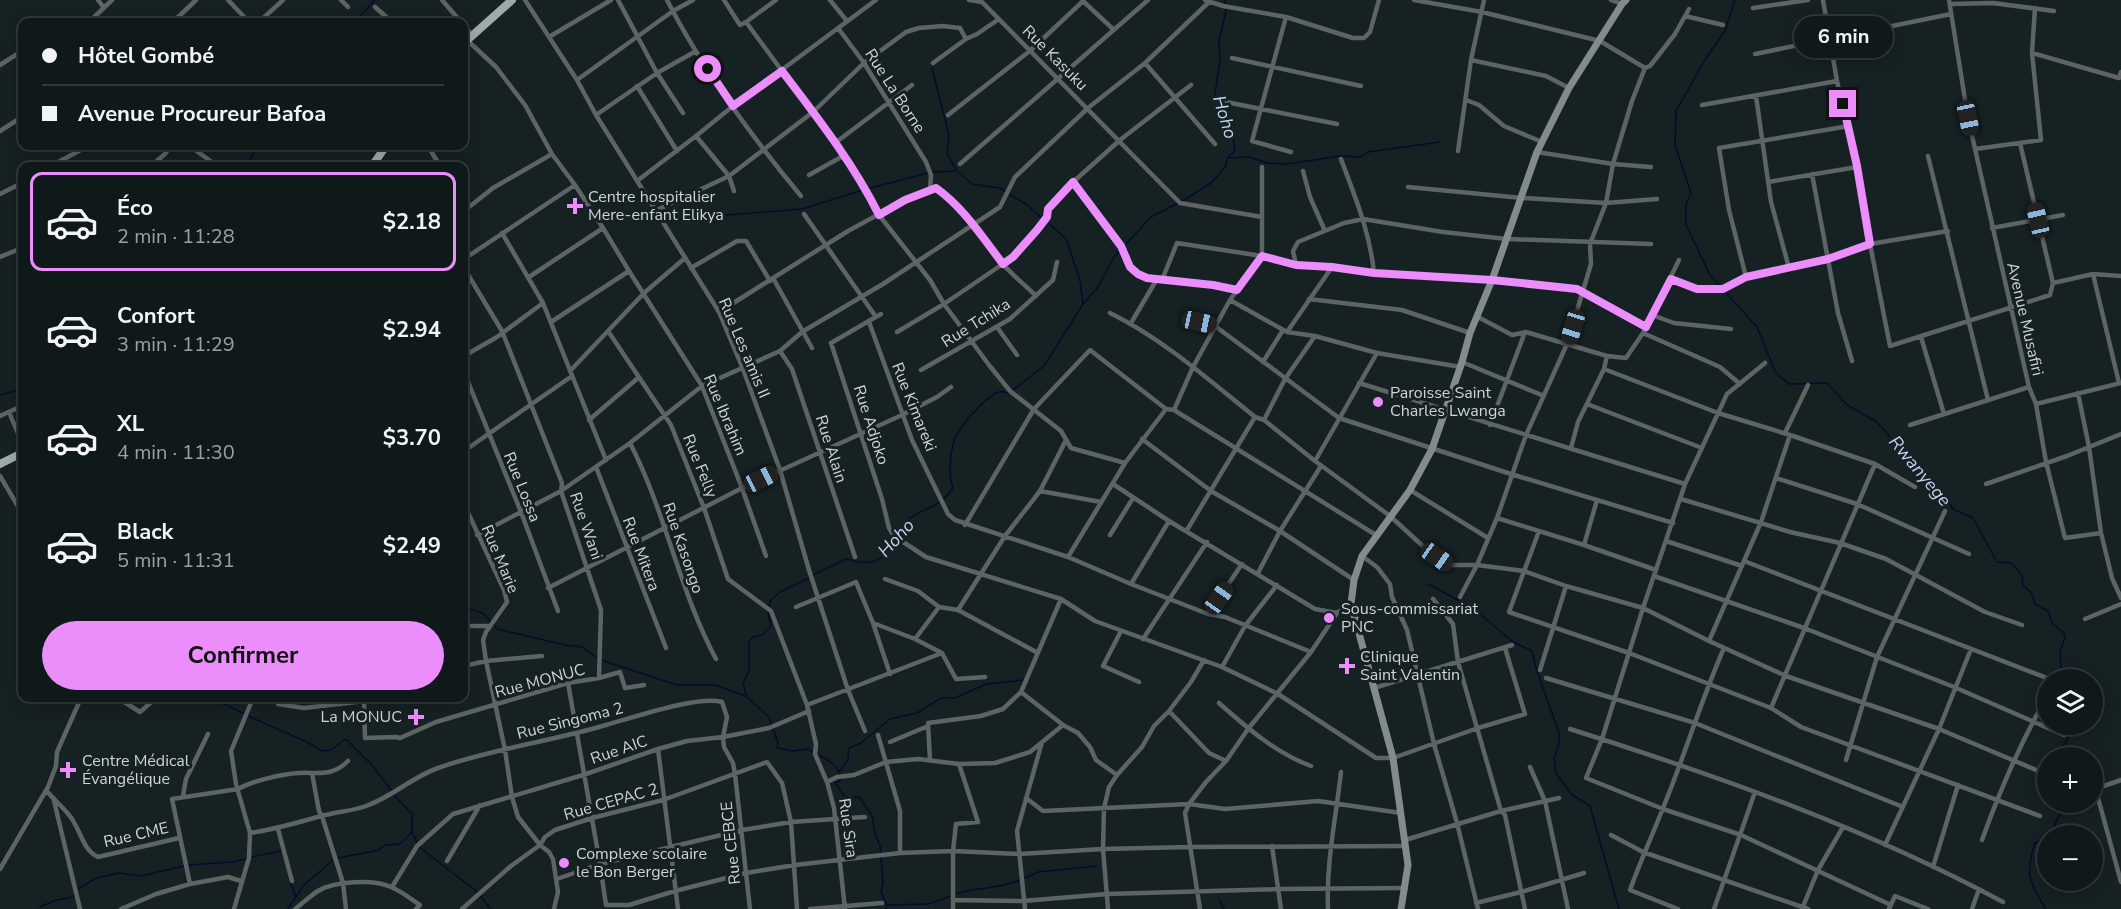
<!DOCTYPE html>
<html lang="fr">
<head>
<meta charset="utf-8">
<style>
  :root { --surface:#10191a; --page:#1e2627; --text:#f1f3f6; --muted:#9ca0a2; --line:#303839; --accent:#eb8dfb }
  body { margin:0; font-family:"Nunito Sans",sans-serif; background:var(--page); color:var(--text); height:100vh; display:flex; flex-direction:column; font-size:22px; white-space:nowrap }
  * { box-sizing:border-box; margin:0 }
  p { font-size:20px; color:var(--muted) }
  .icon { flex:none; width:33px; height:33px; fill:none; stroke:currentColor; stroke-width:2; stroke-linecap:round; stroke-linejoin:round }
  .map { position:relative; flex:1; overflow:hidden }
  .drawer { position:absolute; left:18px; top:162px; width:450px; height:540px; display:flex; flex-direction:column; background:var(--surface); border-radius:12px; box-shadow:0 3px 15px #0003,0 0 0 2px var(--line) }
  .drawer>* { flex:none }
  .top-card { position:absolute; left:18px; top:18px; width:450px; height:132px; border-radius:12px; box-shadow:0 3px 15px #0003,0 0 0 2px var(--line); display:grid; align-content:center; height:132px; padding:0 24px; background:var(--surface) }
  .controls { position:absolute; left:2037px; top:669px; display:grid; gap:12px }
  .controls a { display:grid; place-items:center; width:66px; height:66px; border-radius:50%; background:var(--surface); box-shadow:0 3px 15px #0003,0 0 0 2px var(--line); font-size:30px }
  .end { position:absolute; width:27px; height:27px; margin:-14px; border:8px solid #eb8dfb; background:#111; box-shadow:0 0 0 3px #111 }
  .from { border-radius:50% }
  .bubble { position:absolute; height:42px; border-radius:21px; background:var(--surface); box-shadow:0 3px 15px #0003,0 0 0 2px var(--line); font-size:20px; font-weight:700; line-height:42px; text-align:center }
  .car { position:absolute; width:18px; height:36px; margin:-18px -9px; border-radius:8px; box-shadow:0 0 4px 2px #0007; background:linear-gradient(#222 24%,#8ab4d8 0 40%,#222 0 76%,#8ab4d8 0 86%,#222 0) }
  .top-card b { display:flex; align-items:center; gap:21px; height:57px; font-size:22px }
  .top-card b+b { border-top:2px solid var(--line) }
  .top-card i { width:15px; height:15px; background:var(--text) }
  ul { padding:10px 0 0; list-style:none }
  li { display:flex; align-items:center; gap:18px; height:99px; margin:0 12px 9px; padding:0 12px; border:3px solid transparent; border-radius:12px }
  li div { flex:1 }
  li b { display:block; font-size:22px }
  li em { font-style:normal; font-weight:700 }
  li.current { border-color:var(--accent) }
  li>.icon { width:54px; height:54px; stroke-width:1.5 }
  .action { display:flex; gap:12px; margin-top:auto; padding:12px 24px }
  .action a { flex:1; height:69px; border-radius:36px; background:var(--accent); color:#111; font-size:24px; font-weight:700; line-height:69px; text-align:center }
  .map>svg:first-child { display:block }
</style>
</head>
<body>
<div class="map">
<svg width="2121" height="909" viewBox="0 0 2121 909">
  <rect width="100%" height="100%" fill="#162123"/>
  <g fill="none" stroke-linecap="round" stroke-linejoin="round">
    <path stroke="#000e2d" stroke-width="1.5" d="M1735,0L1725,31L1706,58L1676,111L1675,145L1691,193L1686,204V225L1710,275L1757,327L1776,373L1789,384L1827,383L1847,405L1877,422L1909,459L1918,465L1924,481L1936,485L1953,509L1973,518L1997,562L2011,563L2022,575L2023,585L2032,594L2035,604L2048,611L2052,623L2064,633L2065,638L2060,651L2061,667L2072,680
      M354,22L375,0
      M932,68L949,135L947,154L957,171L972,184L1000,188L1027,205L1043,219
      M1228,158L1249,157L1267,163L1287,164L1340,156L1361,157L1368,152L1439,142
      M247,166L257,146
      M867,189L932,172L956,171
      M677,219L802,209L863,190
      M1047,222L1066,239L1080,281L1083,304
      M1013,390L1044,366L1083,304L1098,287L1114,257L1151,217L1186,199L1211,183L1226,166L1227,158L1235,151L1233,136L1215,94L1220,59L1219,41L1226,11L1225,0
      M0,395L22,389
      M813,575L846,559C896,574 883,537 910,518C928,506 939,508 953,488C948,474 950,455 954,441C957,429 987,395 999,392C1002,391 1005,392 1009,393
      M1428,584L1473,608L1513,642L1532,651L1535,665L1559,733V745L1554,757L1556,773L1571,794L1590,806L1619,909
      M464,585L467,607
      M464,607L483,613L497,629L565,645L582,647L597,658
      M769,607L770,601L780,592L809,578
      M768,612L771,626L762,635L753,637L749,641V671L743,683L747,697L769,717L778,743L777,748L793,751L808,749L814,753
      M601,660L677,685H715L746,696
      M2092,692V697
      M213,698L244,714
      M248,716L309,743L322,751L331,750L344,740H347L372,765L392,791
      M818,755C829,759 842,769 840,781L835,783L845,797H859L872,815L875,835L880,845L883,882L881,892L887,905L886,909
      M2060,758V750L2078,724
      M839,772L848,760L849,748L861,743L890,719L917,713L941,698H955L986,684L1024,680
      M394,795L412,814V831L419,847L475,890L491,909
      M2052,836L2055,834V824L2066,802
      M251,857L281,851
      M338,858L379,850L385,845L400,844L412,832
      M189,865L232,862L246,859
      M1025,878L1038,872L1097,866
      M290,881L296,897
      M77,890L96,878L119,873L141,876L184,866
      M955,894C977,887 1000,889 1020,880
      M1219,899L1224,909
      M888,905L928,904L951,896
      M40,907L56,900L73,897L75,894
      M288,909L303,886L333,860
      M2046,909C2029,883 2025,873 2035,843L2048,838"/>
    <path stroke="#5e6464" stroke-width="4.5" d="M98,0L104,8
      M228,0L249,22
      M341,0L348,7
      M442,0L461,22
      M525,0L577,80L596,115L719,312L743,369L780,470L809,570L848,690L865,731
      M618,0L657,73L683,113
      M667,0C703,70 751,136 801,196
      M724,0L740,25L746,22L835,143L865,189L879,215L930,280L944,304L989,365L1010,391L1061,431L1071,448L1125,463
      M830,0L847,21
      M969,0L982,2L1180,203L1262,217
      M1205,0L1223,6L1286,17L1353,38H1364L1370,32L1379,0
      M1414,0L1482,12L1600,41L1645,68L1632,101L1613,164L1606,203L1590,244L1591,264L1567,344L1526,435L1497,518L1477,565L1460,597
      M1611,0L1622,4
      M1823,0L1837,81L1857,167L1870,244L1890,346L2050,295L2053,283L2093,274L2121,276
      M1949,0L1968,118L2029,387L2036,404L2046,462L2065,538L2101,533L2112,578L2121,598
      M1083,1L1114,30
      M1950,4L1993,3L2054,11
      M375,7L392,22
      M1753,8L1808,0
      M1685,16L1723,25
      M1286,17L1252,141L1291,152
      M89,22L112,0
      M173,22L196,0
      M259,22L283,0
      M746,22L776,0
      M464,25L472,35
      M838,28L864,63L926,162L931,175L930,189
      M549,37L611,0
      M467,40L496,67L525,105L552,154L575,185L603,228L629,271L702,386L742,488L766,556
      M2032,53L2119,78L2121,72
      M1755,54L1951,14
      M1232,58L1361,86
      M1471,60L1546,76L1569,88
      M933,63L966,39L977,34L999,19
      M1145,63L1215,144
      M0,65L22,51
      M1645,68L1650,66L1675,34L1689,9
      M577,80L673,11L693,0
      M1191,85L1120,140L1073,182L1121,246L1130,267L1138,274L1147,278L1213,285L1237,290
      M637,86L677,151
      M1756,96L1771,202L1789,268
      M1466,100L1479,105L1504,126L1542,142
      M1226,102L1337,124
      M1702,105L1837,81
      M596,115L657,73L696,51
      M948,115L1031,50L1083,1
      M0,131L22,117
      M696,136L729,176L734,191
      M835,143L912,85
      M2020,143L2053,283
      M190,146L217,166
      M428,146L440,166
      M1975,149L2041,140L2032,53L2035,8
      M1458,151L1471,60L1484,0
      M1537,152L1613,164L1651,167
      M1928,156L1988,400
      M1341,159C1355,197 1370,232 1374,273
      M960,164L1148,0
      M51,166L88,146
      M151,166L165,154L171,146
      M1303,171L1310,197L1325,231
      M1812,174L1838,313L1852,361
      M809,175L843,156
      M637,181L696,136L733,106L876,0
      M1768,182L1857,167
      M17,186L22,196
      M1408,187L1522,198L1606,203L1657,199
      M0,194L22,183
      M464,211L493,188L552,154
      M655,211L729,176L813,112L864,63L906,32L919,28L943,26L960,28L966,39
      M804,214L876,317
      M1992,228L2063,215
      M502,233L543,303L606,460
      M0,257L22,248
      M464,259L575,185
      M1296,265L1293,251L1298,242L1344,223L1363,219L1443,232L1507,239L1651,244
      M464,268L502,331L562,483L561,491L601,610L599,678
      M691,268L737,241H746L770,281
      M2093,274L2119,383
      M529,277L603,228
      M1746,277L1729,210L1719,148L1849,126
      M773,278L812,348
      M1671,279L1697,289H1723L1746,277L1828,259L1870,244L1948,231
      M1162,280L1177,243L1262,256L1296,265L1332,267L1374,273L1492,280L1577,289L1646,327
      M1309,299L1402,310L1470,333
      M1230,300L1287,332L1315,336L1377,353L1461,367
      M719,312L848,231L905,200L936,188C964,208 980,237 1002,263C1012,275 1025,285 1036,296
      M1110,313C1163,339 1209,380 1255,417L1264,420L1315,461L1390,516L1426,549L1449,565H1477L1524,571L1566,586L1643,608L1709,641L1786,676L1939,729L2048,775
      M881,314L831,343L882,499L889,528L894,536L926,557L1061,599L1095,621L1222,667L1278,694L1376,758H1393L1478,728L1525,714L1505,648
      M1652,315L1674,323L1731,329
      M1478,317L1512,335L1526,332L1607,356
      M1184,319L1215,326L1339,418L1511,474L1673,523
      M551,322L629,271
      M869,322L912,440L948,514L955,520L1068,557L1131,584L1208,614L1225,617L1311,652
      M1131,323L1157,279
      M997,327L1017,355
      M608,331L671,425L704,508L728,579L771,611L807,705L816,744L815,754L827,782L834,808L845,909
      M897,332L944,304L1013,257L1037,230L1047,217L1048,209L1073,182
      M1287,332L1332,267
      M1643,333L1720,367L1740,384
      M1921,337L1944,414
      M780,351L792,369L855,557
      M464,356L497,337L543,303
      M1263,362L1283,330
      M1462,362L1544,396
      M1765,363L1727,394L1685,484L1643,608L1602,739L1586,778L1663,809L1741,835L1891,905
      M1604,369L1718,413L1790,435L1875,464L1915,487
      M921,370L1010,319L1053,280L1057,262
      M570,371L644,293L685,258
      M464,372L521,512L558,611
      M1359,383L1685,484
      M2078,393L2089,447L2101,533
      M1587,404L1702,448
      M2036,404L2121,383
      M1174,410L1193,367L1230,300L1262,256V167
      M9,412L22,443
      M0,416L22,406
      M589,420L638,378
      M1264,420L1285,379L1315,336
      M1490,425L1525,332
      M1910,425L2029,387
      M1785,433L1808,385
      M1142,439L1211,491L1280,531L1354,580
      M630,443C666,513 679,590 716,659
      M1571,448L1578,422L1604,369L1607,356L1626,358L1643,333L1679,260
      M464,451L572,376
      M1315,461L1377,353
      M596,467L666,648
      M0,476L22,513
      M1776,478L1857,504L1969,554
      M1113,484L1169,521L1315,609L1337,613
      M1986,484L2067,456L2121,434
      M1410,490L1488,538
      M1040,491L1101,502
      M1681,499L1790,532L1840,543L1886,559L1985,612L2022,625
      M464,504L504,590L507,602L486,632L483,640L486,661L505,750L512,797L518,817L540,845L549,852L553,859L558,892L554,909
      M1497,518L1584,545L1656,570
      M965,525L1034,409L1090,350L1166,409L1174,410L1376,535
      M1187,530L1255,417
      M1539,531L1509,612L1629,653L1771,708L1801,727L2040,816
      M477,535L561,491L630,443L702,386L780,351L802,332L883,284L1000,207L1015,177L1088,108L1145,63L1210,1
      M1110,535L1133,498
      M1666,541L1742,566
      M1584,545L1597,500
      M1362,556L1377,567L1390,584L1392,597L1407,630L1434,744L1457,823L1478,909
      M1068,557L1125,463L1166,409
      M1744,561L2052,680
      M1258,573L1280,531L1321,466
      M1654,576L1804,628L1954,687L2064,735
      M885,579L918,591L939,607L958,610L1005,536L1040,491L1066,440
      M1131,584L1169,521
      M548,588L742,488L902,415L937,397L951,387
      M1433,599L1453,624L1458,662L1501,811L1505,815L1525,909
      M796,607L856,582L873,623L890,674
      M958,610L1038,653
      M1208,614L1242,564
      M2085,619L2121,604
      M873,623L915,639L942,653L956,679L985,677
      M465,626H489
      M1121,631L1103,666L1139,682
      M915,639L939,607
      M1143,639L1207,542
      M1709,641L1761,522L1790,435
      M464,666L486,661L542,656
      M1222,667L1245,626L1277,585
      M1540,670L1566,586
      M1546,678L1695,723L1903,807
      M568,683L600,864L606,905
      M1374,688L1512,645
      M1021,692L1063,725L1078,733L1090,747L1096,760L1117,775
      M118,698L140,712L156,698
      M253,698L231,751L236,784L250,833C275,829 297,823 321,816C336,812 352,811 366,806C392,797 412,777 438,768C492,749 552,741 606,725C632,718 698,695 722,702L727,717L723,737L724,747L733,763L735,774L750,909
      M279,698L278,704L304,708L365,701L373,698
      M364,698L365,738L396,737L400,738L436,722L568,683L599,678L620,672L625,688L644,685
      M1219,703C1247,728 1276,753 1311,766
      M807,705L942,653
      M1771,708L1875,464
      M1169,711L1209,753L1226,761
      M1570,729C1718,776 1866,828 2003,902
      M878,735L900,811V853
      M890,742L928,726
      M658,749L678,909
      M930,760L928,723L981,716L1003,709L1021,692L1061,599
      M1846,760L1877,657L1945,511
      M1530,767L1545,801L1568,909
      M312,773L319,811L322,816L343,883L346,909
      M2092,776L2121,882
      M827,782L837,777L854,775L886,762L918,759L959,764L995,763L1030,752L1063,725
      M2095,789L2121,780
      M46,790C53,799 62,806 69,815C80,827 82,850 98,857L179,838
      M183,796L186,779L208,734
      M1026,798L1043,811L1189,804L1225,809L1318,801L1401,813
      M54,801L80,909
      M278,829L292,881
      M1611,835L1643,852L1808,909
      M1405,840L1501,811L1559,798
      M1982,840C2000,790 2021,741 2048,695
      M1885,845L1939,729L1971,649
      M1272,846L1281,909
      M447,861L480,805
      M1933,867L1958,785
      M0,869L48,787L56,766L57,752L81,698
      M557,879L600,864L742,830L791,822L865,817
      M190,884L172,799L238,789C252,781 282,774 299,773C319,772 332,777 348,761
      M392,887L417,846L453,814L583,775L658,749L687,741L723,737L769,728L809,711
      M953,900L1023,901L1107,894L1278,889L1406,888
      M1476,903L1521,892L1584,873
      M606,905H629L675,891L746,873L795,865L900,853L953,851L1019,854L1103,849L1189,847L1406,846
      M121,909L156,894L190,884L228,877L241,881
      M234,909L249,858L250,833
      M295,909C303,903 310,896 318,891C334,881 374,879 391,887C401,891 411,899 420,905L416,909
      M462,909L511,866L540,845L545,837L555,830L592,818L663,800L767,762L782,783L791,822L797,909
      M810,909L882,903
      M953,909V851L956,824L978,822L959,764
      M1025,909L1017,831L1042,742
      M1108,909L1103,849L1104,808L1109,787L1117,775L1142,747L1154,726L1169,711L1191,682L1204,660
      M1200,909L1185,813L1189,804L1206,782L1226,761L1248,729L1311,652L1337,613L1351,604
      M1328,909C1326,862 1336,818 1341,772
      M1678,909L1630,890C1640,862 1652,836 1663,808C1685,755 1701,700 1724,648
      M1714,909L1755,792
      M1802,909L1818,870L1843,827
      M1889,909L1895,896L1928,909
      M1972,909L1979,889"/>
    <path stroke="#838c8b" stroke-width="7" d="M1401,909L1408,865L1393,758L1351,604L1354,580L1362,556L1410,490L1432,449L1462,362L1470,333L1492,280L1537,152L1569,88L1622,4L1626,0"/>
    <path stroke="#9fabaa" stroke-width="8" d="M464,43L512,0
      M372,166L386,146
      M0,464L22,453"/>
  </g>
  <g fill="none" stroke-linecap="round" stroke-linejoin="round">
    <path stroke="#eb8dfb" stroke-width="8" d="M708,69L733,106L782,71C817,117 853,163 879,215L905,200L936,188C963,207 983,238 1003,264L1013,257L1037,230L1047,217L1048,209L1073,182L1121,246L1130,267L1138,274L1147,278L1213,285L1237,290L1262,256L1296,265L1332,267L1374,273L1492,280L1577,289L1646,327L1671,279L1697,289H1723L1746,277L1828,259L1870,244L1857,166L1843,104"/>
  </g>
  <g fill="#eb8dfb" stroke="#162123" stroke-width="2">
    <path d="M572 197h6v6h6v6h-6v6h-6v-6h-6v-6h6z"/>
    <circle cx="1378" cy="402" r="6"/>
    <circle cx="1329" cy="618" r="6"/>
    <path d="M1344 657h6v6h6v6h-6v6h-6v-6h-6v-6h6z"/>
    <path d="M413 708h6v6h6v6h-6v6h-6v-6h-6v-6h6z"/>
    <path d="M65 761h6v6h6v6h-6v6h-6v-6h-6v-6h6z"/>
    <circle cx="564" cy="863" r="6"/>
  </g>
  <g text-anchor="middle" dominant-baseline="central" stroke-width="6" stroke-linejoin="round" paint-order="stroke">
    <g font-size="16" fill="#ced5d7" stroke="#162123">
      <text transform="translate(1055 58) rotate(45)">Rue Kasuku</text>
      <text transform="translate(895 91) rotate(57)">Rue La Borne</text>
      <text transform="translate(2025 319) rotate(77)">Avenue Musafiri</text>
      <text transform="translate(976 323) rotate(-32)">Rue Tchika</text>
      <text transform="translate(744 348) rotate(67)">Rue Les amis II</text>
      <text transform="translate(914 407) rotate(68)">Rue Kimareki</text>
      <text transform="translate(725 415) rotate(67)">Rue Ibrahim</text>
      <text transform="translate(871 425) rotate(72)">Rue Adjoko</text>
      <text transform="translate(831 449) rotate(72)">Rue Alain</text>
      <text transform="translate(700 466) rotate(68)">Rue Felly</text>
      <text transform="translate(522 487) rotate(68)">Rue Lossa</text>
      <text transform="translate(586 526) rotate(71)">Rue Wani</text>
      <text transform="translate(683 548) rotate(71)">Rue Kasongo</text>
      <text transform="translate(641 554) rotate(69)">Rue Mitera</text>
      <text transform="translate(500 559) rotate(67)">Rue Marie</text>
      <text transform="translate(540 681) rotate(-15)">Rue MONUC</text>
      <text transform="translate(570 721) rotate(-14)">Rue Singoma 2</text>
      <text transform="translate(619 750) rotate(-19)">Rue AIC</text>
      <text transform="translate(611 802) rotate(-16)">Rue CEPAC 2</text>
      <text transform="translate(848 828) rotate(82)">Rue Sira</text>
      <text transform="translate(136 835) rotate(-13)">Rue CME</text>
      <text transform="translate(731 843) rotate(-96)">Rue CEBCE</text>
    </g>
    <g font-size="16" fill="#ced5d7" stroke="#162123" text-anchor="start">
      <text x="588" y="197">Centre hospitalier<tspan x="588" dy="18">Mere-enfant Elikya</tspan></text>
      <text x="1390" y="393">Paroisse Saint<tspan x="1390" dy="18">Charles Lwanga</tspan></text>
      <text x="1341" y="609">Sous-commissariat<tspan x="1341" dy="18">PNC</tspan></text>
      <text x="1360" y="657">Clinique<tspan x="1360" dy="18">Saint Valentin</tspan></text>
      <text x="402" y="717" text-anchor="end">La MONUC</text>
      <text x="82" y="761">Centre Médical<tspan x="82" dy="18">Évangélique</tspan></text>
      <text x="576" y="854">Complexe scolaire<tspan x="576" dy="18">le Bon Berger</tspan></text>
    </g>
    <g font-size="18" font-style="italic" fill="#c0d5f2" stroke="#162123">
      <text transform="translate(1225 117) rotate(73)">Hoho</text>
      <text transform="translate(1920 471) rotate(50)">Rwanyege</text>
      <text transform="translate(896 538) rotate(-48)">Hoho</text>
    </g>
  </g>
</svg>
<div class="controls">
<a><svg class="icon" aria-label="layers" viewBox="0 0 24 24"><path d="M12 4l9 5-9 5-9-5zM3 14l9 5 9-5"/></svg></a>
<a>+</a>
<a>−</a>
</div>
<i class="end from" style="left:708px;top:69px"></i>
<i class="end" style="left:1843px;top:104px"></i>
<div class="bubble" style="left:1794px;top:16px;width:99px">6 min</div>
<i class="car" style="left:1968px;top:118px;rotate:168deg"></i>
<i class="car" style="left:2038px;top:220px;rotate:347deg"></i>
<i class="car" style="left:1199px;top:322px;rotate:102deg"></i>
<i class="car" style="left:1573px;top:327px;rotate:197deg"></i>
<i class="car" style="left:761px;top:479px;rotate:64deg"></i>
<i class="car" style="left:1437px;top:557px;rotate:125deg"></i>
<i class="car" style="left:1219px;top:598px;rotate:35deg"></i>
<div class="top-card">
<b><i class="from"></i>Hôtel Gombé</b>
<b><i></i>Avenue Procureur Bafoa</b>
</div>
<section class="drawer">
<ul>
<li class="current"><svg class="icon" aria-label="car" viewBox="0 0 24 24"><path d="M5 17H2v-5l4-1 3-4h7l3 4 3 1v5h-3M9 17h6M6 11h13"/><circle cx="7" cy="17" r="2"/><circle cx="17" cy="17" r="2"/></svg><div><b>Éco</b><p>2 min · 11:28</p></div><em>$2.18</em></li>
<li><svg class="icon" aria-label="car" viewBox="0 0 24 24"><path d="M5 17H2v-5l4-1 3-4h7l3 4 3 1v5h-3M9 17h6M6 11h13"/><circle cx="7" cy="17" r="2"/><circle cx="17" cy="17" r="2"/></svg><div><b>Confort</b><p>3 min · 11:29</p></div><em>$2.94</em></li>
<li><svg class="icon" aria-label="car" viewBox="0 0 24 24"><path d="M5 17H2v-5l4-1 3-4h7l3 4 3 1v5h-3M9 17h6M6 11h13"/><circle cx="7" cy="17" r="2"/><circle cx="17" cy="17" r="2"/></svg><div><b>XL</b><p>4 min · 11:30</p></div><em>$3.70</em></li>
<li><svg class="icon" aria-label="car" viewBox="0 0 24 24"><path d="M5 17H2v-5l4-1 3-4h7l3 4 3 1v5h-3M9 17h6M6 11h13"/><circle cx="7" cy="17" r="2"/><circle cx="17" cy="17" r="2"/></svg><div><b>Black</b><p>5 min · 11:31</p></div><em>$2.49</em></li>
</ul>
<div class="action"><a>Confirmer</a></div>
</section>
</div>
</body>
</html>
